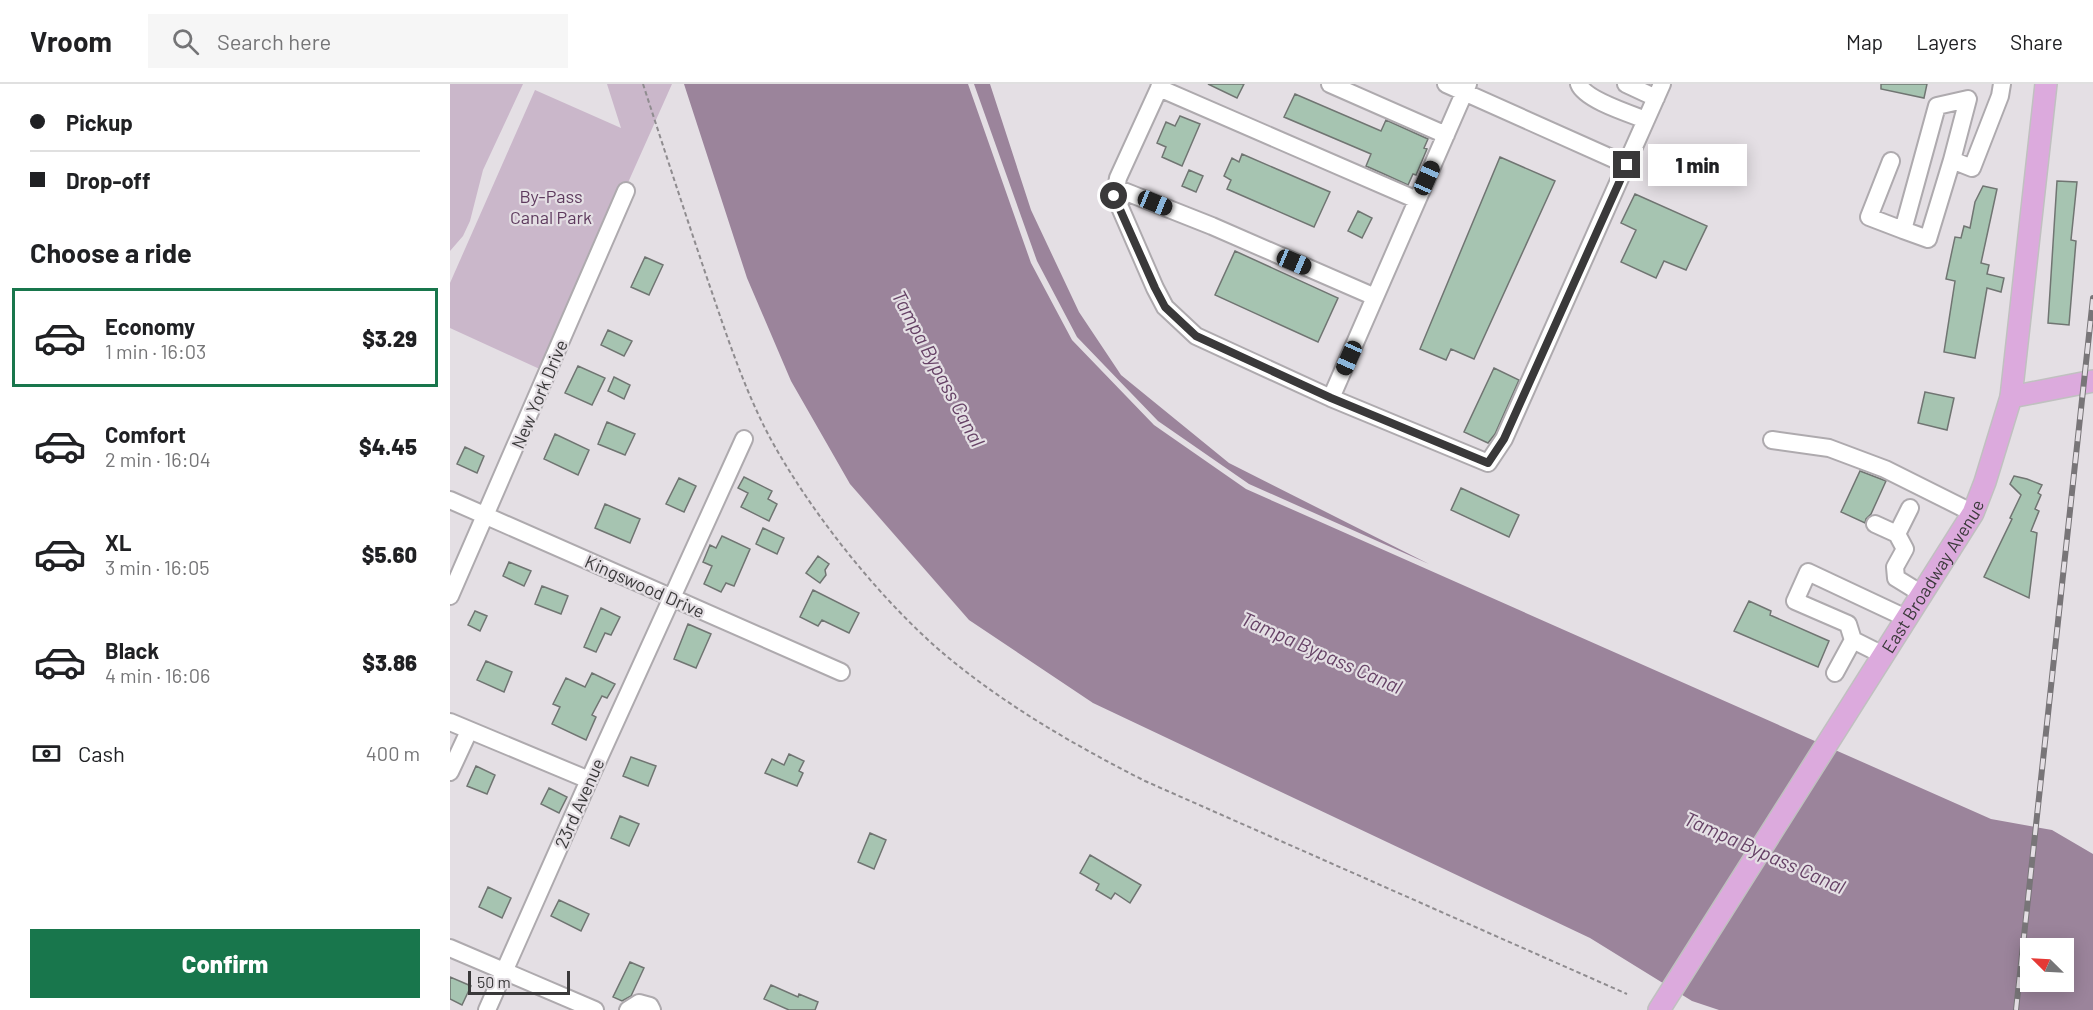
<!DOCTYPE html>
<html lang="en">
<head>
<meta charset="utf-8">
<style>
  :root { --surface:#fff; --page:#f6f6f6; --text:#202124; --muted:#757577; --line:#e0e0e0; --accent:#18764c }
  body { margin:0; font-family:Barlow,sans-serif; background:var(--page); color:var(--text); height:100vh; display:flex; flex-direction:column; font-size:22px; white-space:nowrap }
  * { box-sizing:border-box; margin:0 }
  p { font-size:20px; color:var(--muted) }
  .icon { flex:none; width:33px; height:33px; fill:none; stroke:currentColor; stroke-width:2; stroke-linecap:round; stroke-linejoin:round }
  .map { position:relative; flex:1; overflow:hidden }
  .panel { display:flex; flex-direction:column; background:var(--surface); width:450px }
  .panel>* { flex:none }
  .hud { display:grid; align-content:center; height:132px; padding:0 30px; background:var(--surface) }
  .needle { width:39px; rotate:294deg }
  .controls { position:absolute; left:1570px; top:854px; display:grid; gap:12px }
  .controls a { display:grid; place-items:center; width:54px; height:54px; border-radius:0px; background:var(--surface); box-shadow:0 3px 15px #0003; font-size:30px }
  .scale { position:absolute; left:18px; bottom:15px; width:102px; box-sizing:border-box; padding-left:6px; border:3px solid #3a393a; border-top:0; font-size:16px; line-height:21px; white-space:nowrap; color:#3a393a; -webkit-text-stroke:4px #e4dfe4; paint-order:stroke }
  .end { position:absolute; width:27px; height:27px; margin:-14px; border:8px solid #3a393a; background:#fff; box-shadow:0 0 0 3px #fff }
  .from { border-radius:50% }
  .bubble { position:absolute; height:42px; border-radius:0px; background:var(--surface); box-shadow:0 3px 15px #0003; font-size:20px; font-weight:800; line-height:42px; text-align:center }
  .car { position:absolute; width:18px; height:36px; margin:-18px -9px; border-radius:8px; box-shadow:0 0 4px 2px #0007; background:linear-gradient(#222 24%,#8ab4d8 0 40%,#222 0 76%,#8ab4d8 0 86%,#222 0) }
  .hud b { display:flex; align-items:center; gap:21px; height:57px; font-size:22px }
  .hud b+b { border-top:2px solid var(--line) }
  .hud i { width:15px; height:15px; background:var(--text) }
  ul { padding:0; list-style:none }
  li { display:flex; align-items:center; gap:18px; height:99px; margin:0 12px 9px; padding:0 18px; border:3px solid transparent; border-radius:0px }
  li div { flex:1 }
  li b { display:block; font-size:22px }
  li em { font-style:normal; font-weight:800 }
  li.on { border-color:var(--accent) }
  li>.icon { width:54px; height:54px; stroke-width:1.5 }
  h2 { padding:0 30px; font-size:27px; line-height:72px }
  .pay { display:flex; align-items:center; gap:15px; height:66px; padding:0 30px; font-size:22px }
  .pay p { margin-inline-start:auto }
  .action { display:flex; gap:12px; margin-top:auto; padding:12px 30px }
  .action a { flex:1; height:69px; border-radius:0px; background:var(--accent); color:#fff; font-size:24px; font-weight:800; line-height:69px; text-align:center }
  header { display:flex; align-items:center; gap:36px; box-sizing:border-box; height:84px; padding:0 30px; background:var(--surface); border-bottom:2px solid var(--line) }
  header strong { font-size:28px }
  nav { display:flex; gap:33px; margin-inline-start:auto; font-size:21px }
  .search { width:420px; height:54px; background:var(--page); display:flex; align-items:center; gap:15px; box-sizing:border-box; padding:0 21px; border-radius:0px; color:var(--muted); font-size:22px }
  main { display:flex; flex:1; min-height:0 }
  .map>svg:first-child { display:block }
</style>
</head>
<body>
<header>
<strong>Vroom</strong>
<div class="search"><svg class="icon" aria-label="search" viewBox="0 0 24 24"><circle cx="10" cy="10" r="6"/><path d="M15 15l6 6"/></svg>Search here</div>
<nav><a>Map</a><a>Layers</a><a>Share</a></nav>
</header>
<main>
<section class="panel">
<div class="hud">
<b><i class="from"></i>Pickup</b>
<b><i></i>Drop-off</b>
</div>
<h2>Choose a ride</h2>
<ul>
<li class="on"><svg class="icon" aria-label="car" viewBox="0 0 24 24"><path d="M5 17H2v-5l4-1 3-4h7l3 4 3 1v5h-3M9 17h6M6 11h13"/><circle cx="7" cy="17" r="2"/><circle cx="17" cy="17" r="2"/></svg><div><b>Economy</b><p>1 min · 16:03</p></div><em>$3.29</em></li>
<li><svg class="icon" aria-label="car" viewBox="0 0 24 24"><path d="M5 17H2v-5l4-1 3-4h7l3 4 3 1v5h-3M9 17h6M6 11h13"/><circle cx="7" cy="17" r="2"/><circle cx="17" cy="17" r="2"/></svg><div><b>Comfort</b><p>2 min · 16:04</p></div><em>$4.45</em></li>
<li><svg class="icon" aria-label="car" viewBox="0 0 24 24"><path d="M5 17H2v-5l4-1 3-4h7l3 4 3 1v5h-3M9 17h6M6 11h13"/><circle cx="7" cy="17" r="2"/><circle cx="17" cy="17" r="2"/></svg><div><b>XL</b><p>3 min · 16:05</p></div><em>$5.60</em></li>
<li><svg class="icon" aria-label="car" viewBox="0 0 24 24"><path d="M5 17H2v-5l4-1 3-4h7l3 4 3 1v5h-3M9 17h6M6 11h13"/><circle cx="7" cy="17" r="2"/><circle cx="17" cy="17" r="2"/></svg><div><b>Black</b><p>4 min · 16:06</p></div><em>$3.86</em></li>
</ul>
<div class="pay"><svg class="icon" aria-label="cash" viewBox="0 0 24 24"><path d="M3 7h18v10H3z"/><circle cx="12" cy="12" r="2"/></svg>Cash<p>400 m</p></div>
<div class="action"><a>Confirm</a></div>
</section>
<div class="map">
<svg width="1643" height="926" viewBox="0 0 1643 926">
  <rect width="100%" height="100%" fill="#e4dfe4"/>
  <path fill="#cab7ca" d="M0,0H73L33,86L20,137L13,152L0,167Z
    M157,0H222L94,287L0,244V199L85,6L171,44Z"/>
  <path fill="#9b849b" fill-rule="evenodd" d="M234,0H518L581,179L622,256L704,341L796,405L1541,735L1602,746L1643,770V926H1269L1242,917L1140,854L643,619L519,536L400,400L341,297L297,194ZM1581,864H1614V897H1581Z
    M524,0H540L581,126L629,228L671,291L779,379L979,480L799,400L708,337L627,253L587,177Z"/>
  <path fill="#a6c4b1" stroke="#707572" stroke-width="1.5" d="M758,0H794L787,14Z
    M1431,0H1477L1474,14L1431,5Z
    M845,10L931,47L936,36L978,55L974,64L977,65L966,91L963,90L958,101L934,90L916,82L921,70L834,33Z
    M730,32L750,40L732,82L712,73L716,63L707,59L716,38L725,42Z
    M792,70L880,108L864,143L777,105L781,96L774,92L782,74L789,78Z
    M1050,73L1105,97L1024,275L1001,265L996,276L970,265Z
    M739,86L753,92L746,108L732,102Z
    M1607,97L1627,98L1621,156L1626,157L1619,241L1598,239Z
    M1533,102L1547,105L1531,179L1539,181L1537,190L1554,194L1551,208L1537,204L1525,274L1494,268L1505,197L1496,195L1505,153L1511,154L1514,142L1520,144L1525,118Z
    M1185,110L1257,142L1236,186L1214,177L1206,194L1171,178L1186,146L1171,139Z
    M908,127L922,134L912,154L898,147Z
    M785,167L888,214L868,258L765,211Z
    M195,173L213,181L199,211L181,203Z
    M158,246L182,257L174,272L151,261Z
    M128,282L155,294L142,321L115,309Z
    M1044,284L1069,296L1045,350L1038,359L1014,348Z
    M164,293L180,301L174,315L158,307Z
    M1475,308L1504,314L1497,346L1468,339Z
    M157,338L185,350L175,371L148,360Z
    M105,350L139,366L128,391L94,375Z
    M15,363L34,372L27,389L7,380Z
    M1410,387L1436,397L1421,430L1416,435L1415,439L1391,428Z
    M1564,392L1577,395L1592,401L1588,409L1591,411L1585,425L1589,427L1581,447L1587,449L1579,514L1534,493L1562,435L1560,434L1571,411L1560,400Z
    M294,393L322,407L318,415L327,420L319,437L291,423L298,409L288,404Z
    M229,394L246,402L234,428L216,420Z
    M1011,404L1069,431L1059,453L1001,426Z
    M155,420L190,435L180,459L145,444Z
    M313,444L334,454L327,470L306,460Z
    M272,452L300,465L284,502L276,499L271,508L254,500L262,482L253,478L260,461L266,464Z
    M368,472L379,480L375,486L376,491L370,499L356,489Z
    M59,478L81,487L74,502L53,492Z
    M92,502L118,512L111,530L85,520Z
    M363,506L409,529L399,549L372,536L368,542L350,533Z
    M1299,517L1321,527L1320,531L1379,557L1368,583L1284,547Z
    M151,524L170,533L161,551L155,549L146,568L134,563Z
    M25,527L37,532L30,547L18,541Z
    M238,540L261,550L246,584L224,575Z
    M36,577L62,588L54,608L27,596Z
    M142,589L165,600L157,614L152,612L142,631L146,633L136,656L102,640L110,623L103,620L116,594L135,603Z
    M339,670L354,677L349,687L353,689L347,702L315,689L322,675L334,681Z
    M181,673L206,682L198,702L173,692Z
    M26,682L45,691L37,710L17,702Z
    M99,704L117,713L109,729L91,720Z
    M170,732L189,740L179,762L161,754Z
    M420,749L436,756L424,785L408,778Z
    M640,771L691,801L680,819L665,809L661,815L646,806L649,800L630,789Z
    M38,803L61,814L52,834L29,823Z
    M109,816L139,830L131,847L101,832Z
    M180,878L194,884L181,912L172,917L163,913Z
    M0,893L21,902L12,921L0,915Z
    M321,901L348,913L349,910L368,918L365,926H339L314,915Z"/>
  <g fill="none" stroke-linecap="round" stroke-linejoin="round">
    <g stroke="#aeaaae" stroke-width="20">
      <path id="minor" d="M711,0L668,94L665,112L705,204L715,223L746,252L881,314L1038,379L1054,355L1212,0
        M880,0L996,51
        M996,0L1177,81
        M1129,0C1135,16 1181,30 1196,36
        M1176,0L1206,14
        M709,4L967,116
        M1441,77L1419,133L1453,146L1487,22L1518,15L1502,76L1522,84L1550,12L1552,0
        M666,104L762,142L925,213
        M1453,146L1478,155L1502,76
        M881,314L1018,0
        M1322,356L1379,364L1435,385L1523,429
        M0,416L391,588
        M1425,440L1447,450L1455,465L1445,483L1446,494L1472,510
        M1447,450L1460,424
        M0,512L176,107
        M1433,571L1403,556L1398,540L1345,517L1358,488L1456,534
        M1385,589L1403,556
        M0,638L139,696
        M0,688L19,647
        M0,864L145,926
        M37,926L139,696L294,355
        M178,926L189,919L200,922L202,926"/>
    </g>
    <g stroke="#c0c0c0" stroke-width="24">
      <g id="major">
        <path d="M1561,313L1643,297"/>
        <path id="s1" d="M1209,926L1523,429L1535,398L1561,313L1596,0"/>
      </g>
    </g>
    <path stroke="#8f8c8f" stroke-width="2" stroke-dasharray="4.5 3" stroke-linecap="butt" d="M193,0C214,65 235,129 257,194C275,246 292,300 318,350C360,429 439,528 510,583C567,628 630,664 695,697L1177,910"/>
    <use href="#minor" stroke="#fff" stroke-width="16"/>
    <use href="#major" stroke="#dcaadd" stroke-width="21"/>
    <g stroke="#787578" stroke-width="6">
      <path id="rail" d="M1566,926L1643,214"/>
    </g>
    <use href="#rail" stroke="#e4dfe4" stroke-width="4" stroke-dasharray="11" stroke-linecap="butt"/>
  </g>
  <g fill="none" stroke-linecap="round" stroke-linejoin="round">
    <path stroke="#3a393a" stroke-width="8" d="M664,112L705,204L715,223L746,252L881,314L1038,379L1054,355L1177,81"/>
  </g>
  <g text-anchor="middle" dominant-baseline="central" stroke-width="4.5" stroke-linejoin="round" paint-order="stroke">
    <g font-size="18" fill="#5e3b5e" stroke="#e4dfe4">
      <text x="101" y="112">By-Pass<tspan x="101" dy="21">Canal Park</tspan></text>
    </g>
    <g font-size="18" fill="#3a393a" stroke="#e4dfe4">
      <text transform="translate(89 310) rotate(-67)">New York Drive</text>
      <text stroke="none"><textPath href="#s1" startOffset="513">East Broadway Avenue</textPath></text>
      <text transform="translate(195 502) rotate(24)">Kingswood Drive</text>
      <text transform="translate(129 719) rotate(-66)">23rd Avenue</text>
    </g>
    <g font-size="20" font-style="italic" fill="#664266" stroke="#e4dfe4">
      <text transform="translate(489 284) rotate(62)">Tampa Bypass Canal</text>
      <text transform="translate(872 568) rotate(24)">Tampa Bypass Canal</text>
      <text transform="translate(1315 768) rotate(24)">Tampa Bypass Canal</text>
    </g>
  </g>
</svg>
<div class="controls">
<a><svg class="needle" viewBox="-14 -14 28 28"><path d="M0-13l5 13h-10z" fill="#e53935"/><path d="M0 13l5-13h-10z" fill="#757577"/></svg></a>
</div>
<div class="scale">50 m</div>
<i class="end from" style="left:664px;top:112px"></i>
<i class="end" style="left:1177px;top:81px"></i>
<div class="bubble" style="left:1198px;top:60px;width:99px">1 min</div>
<i class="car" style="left:977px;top:94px;rotate:24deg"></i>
<i class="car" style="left:705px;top:119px;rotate:112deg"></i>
<i class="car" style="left:844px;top:178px;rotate:113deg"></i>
<i class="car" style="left:899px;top:274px;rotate:204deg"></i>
</div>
</main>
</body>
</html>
